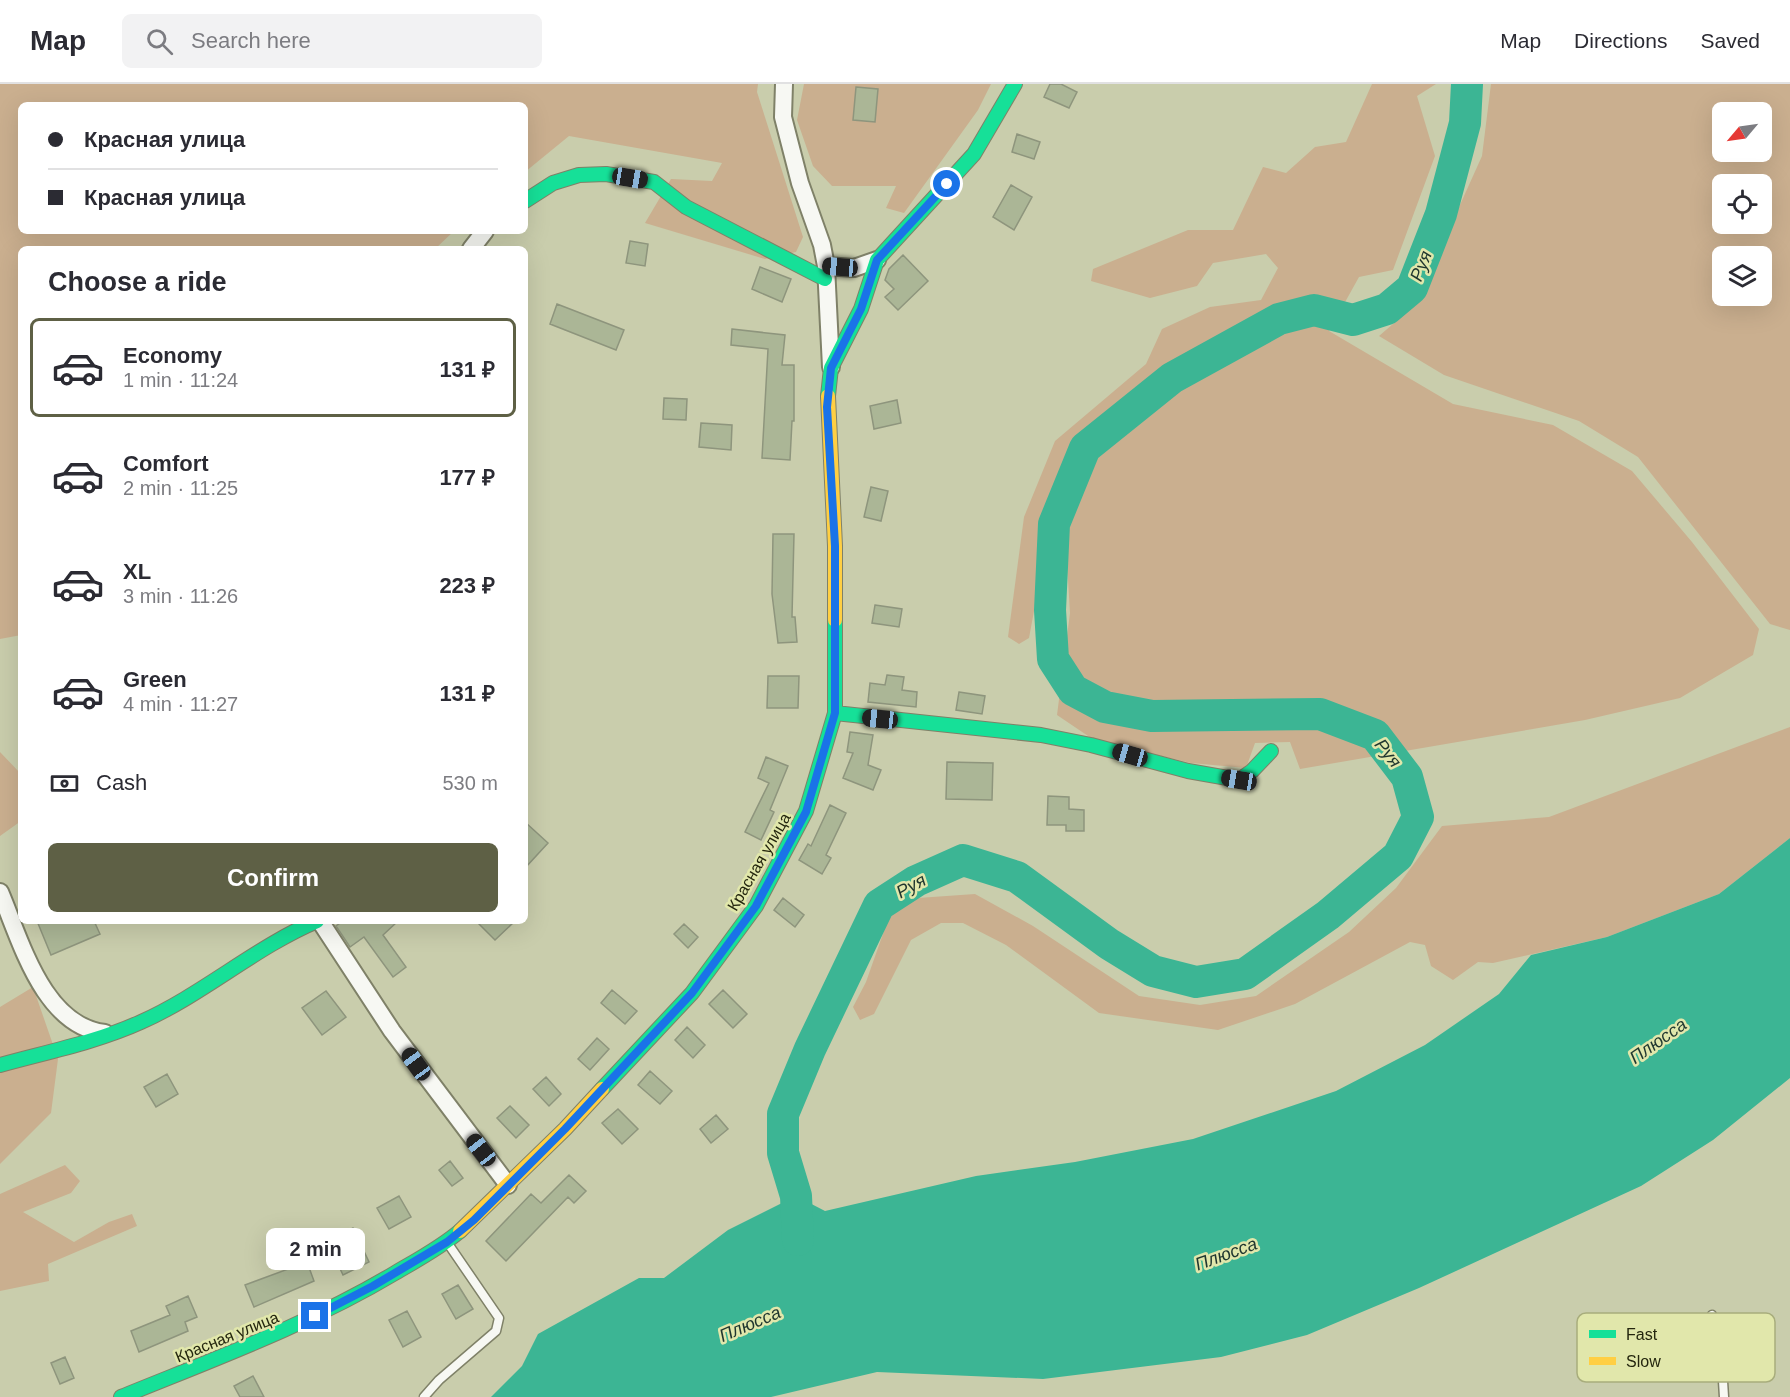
<!DOCTYPE html>
<html lang="en">
<head>
<meta charset="utf-8">
<style>
  :root { --surface:#fff; --page:#f2f2f3; --text:#2b2b33; --muted:#7c7c81; --line:#e1e1e2; --accent:#5e6045 }
  body { margin:0; font-family:Arial,sans-serif; background:var(--page); color:var(--text); height:100vh; display:flex; flex-direction:column; font-size:22px; white-space:nowrap }
  * { box-sizing:border-box; margin:0 }
  p { font-size:20px; color:var(--muted) }
  .icon { flex:none; width:33px; height:33px; fill:none; stroke:currentColor; stroke-width:2; stroke-linecap:round; stroke-linejoin:round }
  .map { position:relative; flex:1; overflow:hidden }
  .sheet { position:absolute; left:18px; top:162px; width:510px; height:678px; display:flex; flex-direction:column; background:var(--surface); border-radius:9px; box-shadow:0 6px 24px #0002 }
  .sheet>* { flex:none }
  .guide { position:absolute; left:18px; top:18px; width:510px; height:132px; border-radius:9px; box-shadow:0 6px 24px #0002; display:grid; align-content:center; height:132px; padding:0 30px; background:var(--surface) }
  .needle { width:39px; rotate:241deg }
  .controls { position:absolute; left:1712px; top:18px; display:grid; gap:12px }
  .controls a { display:grid; place-items:center; width:60px; height:60px; border-radius:9px; background:var(--surface); box-shadow:0 6px 24px #0002; font-size:30px }
  .end { position:absolute; width:27px; height:27px; margin:-14px; border:8px solid #1a73e8; background:#fff; box-shadow:0 0 0 3px #fff }
  .from { border-radius:50% }
  .bubble { position:absolute; height:42px; border-radius:9px; background:var(--surface); box-shadow:0 6px 24px #0002; font-size:20px; font-weight:700; line-height:42px; text-align:center }
  .car { position:absolute; width:18px; height:36px; margin:-18px -9px; border-radius:8px; box-shadow:0 0 4px 2px #0007; background:linear-gradient(#222 24%,#8ab4d8 0 40%,#222 0 76%,#8ab4d8 0 86%,#222 0) }
  .guide b { display:flex; align-items:center; gap:21px; height:57px; font-size:22px }
  .guide b+b { border-top:2px solid var(--line) }
  .guide i { width:15px; height:15px; background:var(--text) }
  ul { padding:0; list-style:none }
  li { display:flex; align-items:center; gap:18px; height:99px; margin:0 12px 9px; padding:0 18px; border:3px solid transparent; border-radius:9px }
  li div { flex:1 }
  li b { display:block; font-size:22px }
  li em { font-style:normal; font-weight:700 }
  li.current { border-color:var(--accent) }
  li>.icon { width:54px; height:54px; stroke-width:1.5 }
  h2 { padding:0 30px; font-size:27px; line-height:72px }
  .pay { display:flex; align-items:center; gap:15px; height:66px; padding:0 30px; font-size:22px }
  .pay p { margin-inline-start:auto }
  .action { display:flex; gap:12px; margin-top:auto; padding:12px 30px }
  .action a { flex:1; height:69px; border-radius:9px; background:var(--accent); color:#fff; font-size:24px; font-weight:700; line-height:69px; text-align:center }
  header { display:flex; align-items:center; gap:36px; box-sizing:border-box; height:84px; padding:0 30px; background:var(--surface); border-bottom:2px solid var(--line) }
  header strong { font-size:28px }
  nav { display:flex; gap:33px; margin-inline-start:auto; font-size:21px }
  .search { width:420px; height:54px; background:var(--page); display:flex; align-items:center; gap:15px; box-sizing:border-box; padding:0 21px; border-radius:9px; color:var(--muted); font-size:22px }
  .map>svg:first-child { display:block }
</style>
</head>
<body>
<header>
<strong>Map</strong>
<div class="search"><svg class="icon" aria-label="search" viewBox="0 0 24 24"><circle cx="10" cy="10" r="6"/><path d="M15 15l6 6"/></svg>Search here</div>
<nav><a>Map</a><a>Directions</a><a>Saved</a></nav>
</header>
<div class="map">
<svg width="1790" height="1313" viewBox="0 0 1790 1313">
  <rect width="100%" height="100%" fill="#c9cdac"/>
  <path fill="#caaf8f" fill-rule="evenodd" d="M0,0H758L757,8L803,153L796,168L765,175L645,139L671,95L712,97L722,79L569,52L525,88V21H21V147H454L435,165H21V551L0,555Z
    M804,0H991L978,26L904,129L886,124L896,102H832L813,82L797,36Z
    M1372,0H1436L1417,12L1435,72L1393,186L1359,193L1329,247L1453,320L1553,341L1632,387L1692,458L1759,545L1753,571L1680,614L1585,636L1300,685L1290,658L1255,659L1246,684L1191,679L1094,656L1057,631L1070,529L1066,462L1049,467L1039,500L1029,554L1019,560L1008,553L1024,433L1055,357L1146,280L1162,245L1210,223L1261,216L1278,184L1266,170L1213,179L1197,202L1150,214L1091,197L1093,185L1188,146H1233L1263,83L1286,89L1315,63L1346,58Z
    M1491,0H1790V546L1770,540L1638,373L1579,337L1444,291L1379,252L1415,221L1482,72ZM1761,28V68H1722V28ZM1722,100H1761V140H1722ZM1761,172V212H1722V172Z
    M1790,643V754L1719,810L1607,853L1493,879L1478,878L1453,896L1431,882L1425,861L1410,858L1295,920L1218,946L1099,929L1006,861L963,839H941L911,856L874,930L860,936L853,923L866,898L890,830L918,814L975,810L1033,842L1139,912L1200,921L1256,912L1349,848L1396,804L1442,742L1549,733Z
    M0,668L21,690V737L0,752Z
    M33,903L58,975L51,1029L0,1080V923Z
    M65,1081L80,1097L71,1109L23,1128L74,1158L109,1138L132,1130L137,1142L48,1180L49,1197L0,1207V1110Z"/>
  <path fill="#3cb594" d="M1790,754V994L1713,1056L1641,1102L1419,1204L1307,1251L1221,1273L1043,1295L877,1288L771,1313H491L522,1282L538,1250L639,1194H664L728,1146L796,1112L825,1127L976,1092L1075,1078L1193,1055L1336,1007L1425,961L1499,910L1531,871L1607,853L1719,810Z"/>
  <g fill="none" stroke-linecap="round" stroke-linejoin="round">
    <path stroke="#3cb594" stroke-width="32" d="M798,1156L796,1112L783,1069V1030L810,965L879,821L916,797L963,776L1017,793L1109,860L1153,887L1196,898L1245,890L1328,831L1398,772L1418,733L1407,693L1375,651L1320,630L1152,632L1105,623L1073,606L1053,575L1050,526L1054,440L1085,364L1172,294L1279,235L1314,226L1353,236L1387,225L1412,204L1441,130L1465,39L1467,0"/>
  </g>
  <path fill="#abb696" stroke="#8e957d" stroke-width="1.5" d="M1050,0H1061L1077,8L1069,24L1044,13Z
    M856,3L878,5L875,38L853,36Z
    M1017,50L1040,58L1034,75L1012,68Z
    M1011,101L1032,113L1014,146L993,133Z
    M630,157L648,160L645,182L626,179Z
    M903,171L928,197L898,226L885,213L894,205L885,196L889,185Z
    M760,183L791,195L782,218L752,205Z
    M557,220L624,246L616,266L550,240Z
    M732,245L785,251L782,281H794V337H792L790,376L762,374L768,265L731,261Z
    M664,314L687,315L686,336L663,335Z
    M897,316L901,339L874,345L870,322Z
    M701,339L732,341L731,366L699,363Z
    M871,403L888,407L881,437L864,433Z
    M773,450H794L792,533H795L797,558L778,559L772,510Z
    M875,521L902,525L899,543L872,539Z
    M887,591L904,593L902,606L917,608L916,623L868,618L870,599L885,601Z
    M768,592H799L798,624H767Z
    M959,608L985,612L982,630L956,626Z
    M850,648L873,651L868,681L881,686L873,706L843,694L853,669L847,668Z
    M766,673L788,682L770,726L774,728L761,756L745,748L769,699L758,694Z
    M947,678L993,679L992,716L946,715Z
    M1048,712L1069,713V725L1084,726V747H1066V741H1047Z
    M830,721L846,729L826,771L831,774L822,790L799,776L808,760L811,762Z
    M525,738L548,759L525,784Z
    M783,814L804,831L795,843L774,826Z
    M37,837H94L100,850L51,871Z
    M343,837H398L383,851L406,883L393,893L364,853L350,863L336,842Z
    M476,837H515L495,856Z
    M684,840L698,853L688,864L674,850Z
    M612,906L637,927L625,940L601,919Z
    M723,906L747,930L733,944L709,920Z
    M326,907L346,933L322,951L302,924Z
    M687,943L705,961L693,974L675,956Z
    M597,954L609,965L590,986L578,975Z
    M650,987L672,1007L660,1020L638,1001Z
    M167,990L178,1010L156,1023L144,1003Z
    M546,993L561,1010L549,1022L533,1005Z
    M510,1022L529,1041L516,1054L497,1034Z
    M618,1025L638,1045L622,1060L602,1039Z
    M716,1031L728,1045L711,1059L700,1045Z
    M450,1077L463,1094L452,1102L439,1086Z
    M569,1091L586,1107L574,1119L568,1113L506,1177L486,1157L531,1110L541,1119Z
    M399,1112L411,1133L389,1145L377,1124Z
    M353,1144L369,1178L343,1191L327,1157Z
    M307,1178L314,1197L254,1223L245,1201Z
    M458,1201L473,1225L456,1235L442,1210Z
    M188,1212L197,1233L185,1238L188,1247L139,1268L131,1247L170,1231L166,1222Z
    M407,1227L421,1253L403,1263L389,1236Z
    M65,1273L74,1294L60,1300L51,1279Z
    M253,1292L264,1313H240L234,1302Z"/>
  <g fill="none" stroke-linecap="round" stroke-linejoin="round">
    <g stroke="#7f8168" stroke-width="11">
      <path id="lane" d="M1712,1231L1720,1249L1724,1313
        M424,1313L439,1296L496,1247L499,1234L449,1161"/>
    </g>
    <g stroke="#7f8168" stroke-width="20">
      <path id="street" d="M784,0L783,33L800,99L822,161L826,182L831,283
        M471,165L485,147
        M826,182L854,184L877,176
        M0,808C21,857 43,942 105,949
        M320,837L392,947L508,1101"/>
    </g>
    <g stroke="#7f8168" stroke-width="16">
      <path id="fast" d="M525,117L553,99L579,91L606,90L654,98L686,123L825,195
        M828,312L831,284L861,225L877,176L974,70L1015,0
        M835,629L1041,651L1091,661L1188,687L1239,696L1252,687L1271,667
        M0,981C47,968 97,958 141,938C202,911 257,862 317,837
        M602,1005L692,909L756,822L806,727L835,629V536
        M121,1313C214,1275 308,1241 395,1189C417,1176 440,1164 460,1147"/>
    </g>
    <g stroke="#7f8168" stroke-width="16">
      <path id="slow" d="M828,312L835,462V536
        M460,1147L565,1045L602,1005"/>
    </g>
    <use href="#lane" stroke="#f7f8f3" stroke-width="8"/>
    <use href="#street" stroke="#f7f8f3" stroke-width="16"/>
    <use href="#fast" stroke="#16e098" stroke-width="14"/>
    <use href="#slow" stroke="#ffcf43" stroke-width="14"/>
  </g>
  <g fill="none" stroke-linecap="round" stroke-linejoin="round">
    <path stroke="#1a73e8" stroke-width="8" d="M315,1232L373,1202L447,1158L474,1136L565,1045L692,909L756,822L806,728L835,629V462L827,323L831,284L861,225L877,176L947,100"/>
  </g>
  <g text-anchor="middle" dominant-baseline="central" stroke-width="5" stroke-linejoin="round" paint-order="stroke">
    <g font-size="16" fill="#24260e" stroke="#e1e7ab">
      <text transform="translate(759 778) rotate(-60)">Красная улица</text>
      <text transform="translate(227 1253) rotate(-22)">Красная улица</text>
    </g>
    <g font-size="18" font-style="italic" fill="#1f362f" stroke="#e1e7ab">
      <text transform="translate(1421 182) rotate(-69)">Руя</text>
      <text transform="translate(1388 669) rotate(52)">Руя</text>
      <text transform="translate(911 802) rotate(-29)">Руя</text>
      <text transform="translate(1658 957) rotate(-35)">Плюсса</text>
      <text transform="translate(1226 1170) rotate(-20)">Плюсса</text>
      <text transform="translate(750 1240) rotate(-23)">Плюсса</text>
    </g>
  </g>
  <rect x="1577" y="1229" width="198" height="69" rx="9" fill="#e1e7ab" stroke="#a8ad7c" stroke-width="1.5"/>
  <rect x="1589" y="1246" width="27" height="8" fill="#16e098"/>
  <rect x="1589" y="1273" width="27" height="8" fill="#ffcf43"/>
  <g font-size="16" fill="#24260e">
    <text x="1626" y="1256">Fast</text>
    <text x="1626" y="1283">Slow</text>
  </g>
</svg>
<div class="controls">
<a><svg class="needle" viewBox="-14 -14 28 28"><path d="M0-13l5 13h-10z" fill="#e53935"/><path d="M0 13l5-13h-10z" fill="#7c7c81"/></svg></a>
<a><svg class="icon" aria-label="locate" viewBox="0 0 24 24"><circle cx="12" cy="12" r="6"/><path d="M12 2v4M12 18v4M2 12h4M18 12h4"/></svg></a>
<a><svg class="icon" aria-label="layers" viewBox="0 0 24 24"><path d="M12 4l9 5-9 5-9-5zM3 14l9 5 9-5"/></svg></a>
</div>
<i class="end from" style="left:947px;top:100px"></i>
<i class="end" style="left:315px;top:1232px"></i>
<div class="bubble" style="left:266px;top:1144px;width:99px">2 min</div>
<i class="car" style="left:630px;top:94px;rotate:99deg"></i>
<i class="car" style="left:840px;top:183px;rotate:275deg"></i>
<i class="car" style="left:880px;top:635px;rotate:276deg"></i>
<i class="car" style="left:1130px;top:671px;rotate:286deg"></i>
<i class="car" style="left:1239px;top:696px;rotate:280deg"></i>
<i class="car" style="left:416px;top:980px;rotate:324deg"></i>
<i class="car" style="left:481px;top:1066px;rotate:322deg"></i>
<div class="guide">
<b><i class="from"></i>Красная улица</b>
<b><i></i>Красная улица</b>
</div>
<section class="sheet">
<h2>Choose a ride</h2>
<ul>
<li class="current"><svg class="icon" aria-label="car" viewBox="0 0 24 24"><path d="M5 17H2v-5l4-1 3-4h7l3 4 3 1v5h-3M9 17h6M6 11h13"/><circle cx="7" cy="17" r="2"/><circle cx="17" cy="17" r="2"/></svg><div><b>Economy</b><p>1 min · 11:24</p></div><em>131 ₽</em></li>
<li><svg class="icon" aria-label="car" viewBox="0 0 24 24"><path d="M5 17H2v-5l4-1 3-4h7l3 4 3 1v5h-3M9 17h6M6 11h13"/><circle cx="7" cy="17" r="2"/><circle cx="17" cy="17" r="2"/></svg><div><b>Comfort</b><p>2 min · 11:25</p></div><em>177 ₽</em></li>
<li><svg class="icon" aria-label="car" viewBox="0 0 24 24"><path d="M5 17H2v-5l4-1 3-4h7l3 4 3 1v5h-3M9 17h6M6 11h13"/><circle cx="7" cy="17" r="2"/><circle cx="17" cy="17" r="2"/></svg><div><b>XL</b><p>3 min · 11:26</p></div><em>223 ₽</em></li>
<li><svg class="icon" aria-label="car" viewBox="0 0 24 24"><path d="M5 17H2v-5l4-1 3-4h7l3 4 3 1v5h-3M9 17h6M6 11h13"/><circle cx="7" cy="17" r="2"/><circle cx="17" cy="17" r="2"/></svg><div><b>Green</b><p>4 min · 11:27</p></div><em>131 ₽</em></li>
</ul>
<div class="pay"><svg class="icon" aria-label="cash" viewBox="0 0 24 24"><path d="M3 7h18v10H3z"/><circle cx="12" cy="12" r="2"/></svg>Cash<p>530 m</p></div>
<div class="action"><a>Confirm</a></div>
</section>
</div>
</body>
</html>
